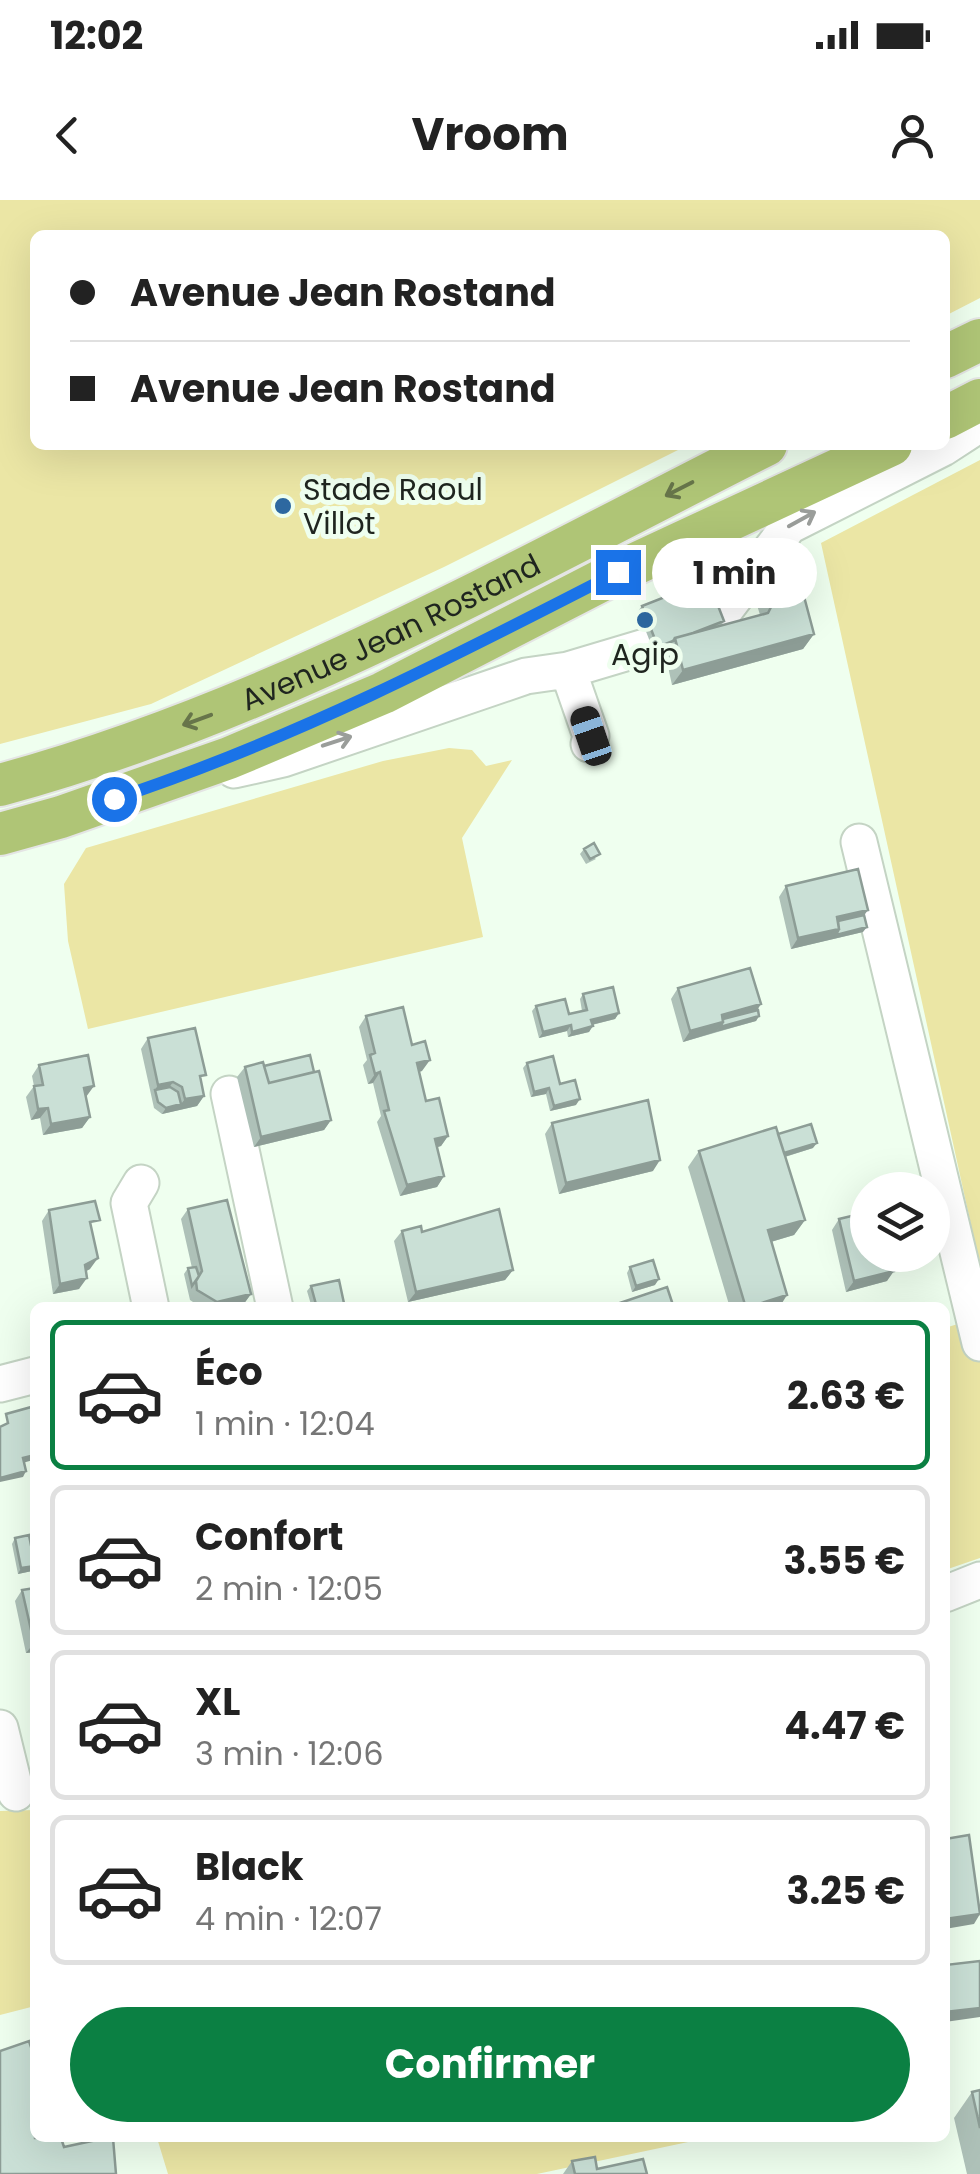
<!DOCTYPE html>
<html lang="fr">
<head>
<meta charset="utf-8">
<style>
  :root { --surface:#fff; --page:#f2f2f2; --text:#222; --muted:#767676; --line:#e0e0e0; --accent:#0b8043 }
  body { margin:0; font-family:Poppins,sans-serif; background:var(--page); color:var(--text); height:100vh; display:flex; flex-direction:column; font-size:38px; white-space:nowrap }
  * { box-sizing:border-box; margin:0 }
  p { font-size:32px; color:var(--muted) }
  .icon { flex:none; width:55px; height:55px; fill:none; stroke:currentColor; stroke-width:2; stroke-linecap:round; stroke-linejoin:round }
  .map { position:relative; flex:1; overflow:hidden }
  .side { position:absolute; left:30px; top:1102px; width:920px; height:840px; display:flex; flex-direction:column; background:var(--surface); border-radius:15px; box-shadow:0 10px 40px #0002 }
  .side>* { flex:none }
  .guide { position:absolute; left:30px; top:30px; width:920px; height:220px; border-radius:15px; box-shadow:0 10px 40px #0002; display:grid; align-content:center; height:220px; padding:0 40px; background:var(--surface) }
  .controls { position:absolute; left:850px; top:972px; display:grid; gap:20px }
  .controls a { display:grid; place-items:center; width:100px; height:100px; border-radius:50%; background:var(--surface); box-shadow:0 10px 40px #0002; font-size:50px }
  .end { position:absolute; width:45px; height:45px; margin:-22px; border:12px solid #1a73e8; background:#fff; box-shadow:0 0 0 5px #fff }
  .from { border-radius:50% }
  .bubble { position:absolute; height:70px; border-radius:35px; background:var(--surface); box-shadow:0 10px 40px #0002; font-size:32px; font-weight:700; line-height:70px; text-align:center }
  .car { position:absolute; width:30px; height:60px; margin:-30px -15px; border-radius:12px; box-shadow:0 0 8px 2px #0007; background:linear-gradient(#222 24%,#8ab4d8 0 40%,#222 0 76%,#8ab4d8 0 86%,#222 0) }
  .guide b { display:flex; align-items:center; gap:35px; height:95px; font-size:38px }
  .guide b+b { border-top:2px solid var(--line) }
  .guide i { width:25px; height:25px; background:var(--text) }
  ul { padding:18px 0 0; list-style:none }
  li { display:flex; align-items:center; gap:30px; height:150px; margin:0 20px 15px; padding:0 20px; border:5px solid var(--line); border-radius:15px }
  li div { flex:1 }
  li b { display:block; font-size:38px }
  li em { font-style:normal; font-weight:700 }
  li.current { border-color:var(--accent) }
  li>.icon { width:90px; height:90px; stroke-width:1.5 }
  .button { display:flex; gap:20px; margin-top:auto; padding:20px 40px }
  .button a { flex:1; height:115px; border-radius:60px; background:var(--accent); color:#fff; font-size:40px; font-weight:700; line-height:115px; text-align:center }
  .status { display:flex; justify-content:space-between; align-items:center; height:70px; padding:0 50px; background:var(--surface); direction:ltr }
  .status svg { height:28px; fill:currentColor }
  header { display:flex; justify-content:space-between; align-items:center; height:130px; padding:0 40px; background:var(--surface); font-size:45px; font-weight:700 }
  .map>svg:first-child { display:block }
</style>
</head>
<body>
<div class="status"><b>12:02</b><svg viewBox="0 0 49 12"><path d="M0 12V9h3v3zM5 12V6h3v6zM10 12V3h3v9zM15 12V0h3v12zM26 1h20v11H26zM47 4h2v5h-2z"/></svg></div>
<header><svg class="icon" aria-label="back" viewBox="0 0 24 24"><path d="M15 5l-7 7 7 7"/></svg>Vroom<svg class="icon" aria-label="person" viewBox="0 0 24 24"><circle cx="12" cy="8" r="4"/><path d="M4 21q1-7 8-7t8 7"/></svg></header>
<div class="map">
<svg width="980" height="1974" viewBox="0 0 980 1974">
  <rect width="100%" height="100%" fill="#efffef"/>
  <path fill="#ebe6a5" d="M0,0H980V98L945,116V35H35V245H688L444,367L151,504L0,544Z
    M980,260V1066L821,343Z
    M449,548L472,550L486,566L512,560L462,638L483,737L88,829L68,741L64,684L86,648L383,561Z
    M980,1117V1358L945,1370V1128Z
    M35,1610V1806L0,1815V1611Z
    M157,1938H707L537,1974H168Z"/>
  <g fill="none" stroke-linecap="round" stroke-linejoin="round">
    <g stroke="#c4d4c4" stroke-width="39">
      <path id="minor" d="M568,470L591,536L589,544
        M234,570L283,559L526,476L568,470L712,427L789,326L943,248L980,224
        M859,642L980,1143
        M229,894L275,1108
        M141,983L129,1003L151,1108
        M0,1184L35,1175
        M945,1394L980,1380
        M0,1528L16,1593"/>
    </g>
    <g stroke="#e4e5e4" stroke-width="46">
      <g id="major">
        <path d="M945,157L980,140"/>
        <path d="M945,218L980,200"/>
        <path id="s1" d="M0,585C270,512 518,370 766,245"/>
        <path d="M0,634L61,617L229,558L383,493L618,372L891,245"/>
      </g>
    </g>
    <use href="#minor" stroke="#fff" stroke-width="35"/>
    <use href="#major" stroke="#afc576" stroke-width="42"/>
  </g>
  <path fill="#aec1b8" d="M765,379L814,434L803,449L672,485L665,453L669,446L654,452L638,411L642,406L724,421L721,426L760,415L754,395Z
    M584,649L596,659L586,664L580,654Z
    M786,686L864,715L863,732L791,749L779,697Z
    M678,788L758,810L759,816L756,821L683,842L671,799Z
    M583,794L619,813L615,819L592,825L589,832L568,837L567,831L539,838L532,811L536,806L569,814L582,811L580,799Z
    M366,816L412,845L422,871L419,872L426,901L448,936L441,946L437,947L444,976L437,987L400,996L377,922L381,916L373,883L368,884L363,865L367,860L359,827Z
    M148,838L201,881L204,896L197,906L162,914L154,908L141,849Z
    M527,863L560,884L576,905L550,911L546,894L531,897L523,868Z
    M39,865L86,897L90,917L82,928L43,935L40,918L31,920L26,897L34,886L32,876Z
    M264,866L314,872L331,920L324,930L254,947L237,877L245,867Z
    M552,923L653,971L559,994L545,934Z
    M778,934L813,948L785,957L805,1020L794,1035L771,1042L779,1108H730L688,967L699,951Z
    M188,1009L251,1094L243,1105L232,1108H202L190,1100L184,1074L188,1068H192L181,1019Z
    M49,1010L92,1031L90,1069L86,1071L79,1089L53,1094L42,1021Z
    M839,1019L895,1059L891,1060L887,1081L846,1092L832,1030Z
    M402,1031L422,1032L513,1070L505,1080L408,1102L394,1041Z
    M630,1067L655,1085L632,1092L627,1073Z
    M311,1086L345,1108H312L307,1091Z
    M15,1338L35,1366L32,1371L18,1374L12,1344Z
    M35,1388V1452L26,1453L15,1401L22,1390Z
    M980,1890V1974H967L954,1918L972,1892Z
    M572,1961L597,1969L647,1974H563Z"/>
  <path fill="#8d9d96" d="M814,434L803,449L672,485L683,470Z
    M673,441L669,446L654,452L658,447Z
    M868,710L860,721L834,727L837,717Z
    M867,727L863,732L791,749L798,738L839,729Z
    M761,804L754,815L722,824L716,832L683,842L690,831L722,815Z
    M619,813L615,819L587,826L591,820Z
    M759,816L756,821L716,832L720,827Z
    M571,825L567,831L539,838L543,832Z
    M593,826L589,832L568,837L572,832Z
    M430,860L422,871L409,874L417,863Z
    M380,872L373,883L368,884L375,874Z
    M173,882L166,892L155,890L158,885Z
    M94,886L86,897L84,888Z
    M549,888L546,894L531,897L534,892Z
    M204,896L197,906L162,914L166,908L181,904L185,899Z
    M580,899L576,905L550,911L554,906Z
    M48,908L40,918L31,920L38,909Z
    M90,917L82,928L43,935L51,924Z
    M331,920L324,930L254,947L261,937Z
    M448,936L441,946L428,950L435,939Z
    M817,943L813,948L771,961L775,956Z
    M660,960L653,971L559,994L566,983Z
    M444,976L437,987L400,996L407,985Z
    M805,1020L794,1035L757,1046L768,1030Z
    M98,1058L90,1069L77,1076L85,1065Z
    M513,1070L505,1080L408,1102L416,1092Z
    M894,1071L887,1081L846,1092L854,1081Z
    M87,1078L79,1089L53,1094L60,1084Z
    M659,1079L655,1085L632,1092L636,1086Z
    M251,1094L243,1105L232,1108H213L217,1102Z
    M787,1095L779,1108H747Z
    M35,1255L33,1260L19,1264L23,1258Z
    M26,1271L23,1277L0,1282V1278Z
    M35,1366L32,1371L18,1374L21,1368Z
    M34,1443H35V1452L26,1453Z
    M980,1714L974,1724L945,1729V1719Z
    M980,1808V1817L945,1822V1812Z"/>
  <path fill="#cae0d6" stroke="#8d9d96" stroke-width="2.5" d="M797,370L814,434L683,470L675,438L768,413L772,405L765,379Z
    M708,380L724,421L693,433L675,438L673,441L658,447L642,406Z
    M594,643L600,654L590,659L584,649Z
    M858,669L868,710L837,717L839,729L798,738L786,686Z
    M864,715L867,727L836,735L839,729L838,721Z
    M750,768L761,804L722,815L723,822L690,831L678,788Z
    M613,787L619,813L591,820L593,826L572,832L571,825L543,832L536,806L565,799L569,814L587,810L583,794Z
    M403,807L412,845L425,841L430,860L417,863L426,901L439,898L448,936L435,939L444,976L407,985L384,911L389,910L380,872L375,874L370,855L375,853L366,816Z
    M758,810L759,816L720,827L723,822V819Z
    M195,828L206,875L200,876L204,896L185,899L182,887L173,882L158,885L148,838Z
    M88,855L94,886L84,888L90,917L51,924L48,908L38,909L34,886L43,885L39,865Z
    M310,855L314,872L269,883L264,866Z
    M553,856L560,884L575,880L580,899L554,906L549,888L534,892L527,863Z
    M263,862L269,883L319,871L331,920L261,937L245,867Z
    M170,887L178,892L181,904L166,908L158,902L155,890Z
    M648,900L660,960L566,983L552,923Z
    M811,924L817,943L784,953L778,934Z
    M776,927L805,1020L768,1030L787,1095L746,1108L699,951Z
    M227,1000L251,1094L217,1102L197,1090L196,1081L202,1071L188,1009Z
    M95,1001L100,1020L90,1022L98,1058L85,1065L87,1078L60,1084L49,1010Z
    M499,1009L513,1070L416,1092L402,1031L421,1026L422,1032Z
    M868,1012V1055H890L894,1071L854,1081L839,1019Z
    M653,1060L659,1079L636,1086L630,1067Z
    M196,1067L199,1076L192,1086L188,1068Z
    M339,1080L345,1108H317L311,1086Z
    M667,1087L674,1108L608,1107Z
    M35,1206V1255L23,1258L26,1271L0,1278V1227L8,1223L6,1214Z
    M29,1335L35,1366L21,1368L15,1338Z
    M35,1388V1443H34L22,1390Z
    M969,1635L980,1714L945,1719V1639Z
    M980,1761V1808L945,1812V1765Z
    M29,1841L35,1859V1938H61L64,1947L106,1938H113L116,1974H0V1851Z
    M980,1890V1928L972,1892Z
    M595,1957L597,1969L643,1959L647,1974H575L572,1961Z"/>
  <defs><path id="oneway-shaft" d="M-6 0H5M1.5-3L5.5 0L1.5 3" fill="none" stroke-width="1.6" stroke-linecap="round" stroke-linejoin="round" transform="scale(2.5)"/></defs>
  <g stroke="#67754a">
    <use href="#oneway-shaft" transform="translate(679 289) rotate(153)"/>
    <use href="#oneway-shaft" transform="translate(197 520) rotate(160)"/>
  </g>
  <g stroke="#9a9d9a">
    <use href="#oneway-shaft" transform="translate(802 319) rotate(-29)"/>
    <use href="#oneway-shaft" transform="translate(337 541) rotate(-18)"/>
  </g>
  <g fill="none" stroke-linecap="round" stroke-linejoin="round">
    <path stroke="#1a73e8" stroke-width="12" d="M114,599C290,541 453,457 618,372"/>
  </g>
  <g fill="#2d68a0" stroke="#efffef" stroke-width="4">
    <circle cx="283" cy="306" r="10"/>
    <circle cx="645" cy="420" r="10"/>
  </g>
  <g text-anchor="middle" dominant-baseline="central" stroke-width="10" stroke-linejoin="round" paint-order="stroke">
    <g font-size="30" fill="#1f251f" stroke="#efffef" text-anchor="start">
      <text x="303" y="289">Stade Raoul<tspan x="303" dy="34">Villot</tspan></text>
      <text x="645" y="454" text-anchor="middle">Agip</text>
    </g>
    <g font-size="30" fill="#1f251f" stroke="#efffef">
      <text stroke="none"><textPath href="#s1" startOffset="420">Avenue Jean Rostand</textPath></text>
    </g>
  </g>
</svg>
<div class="controls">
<a><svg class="icon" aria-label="layers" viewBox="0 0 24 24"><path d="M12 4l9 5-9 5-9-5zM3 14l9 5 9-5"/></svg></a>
</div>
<i class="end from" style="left:114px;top:599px"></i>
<i class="end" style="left:618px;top:372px"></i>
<div class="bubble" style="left:652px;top:338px;width:165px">1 min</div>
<i class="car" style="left:591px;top:536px;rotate:341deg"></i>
<div class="guide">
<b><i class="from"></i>Avenue Jean Rostand</b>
<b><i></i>Avenue Jean Rostand</b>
</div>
<section class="side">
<ul>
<li class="current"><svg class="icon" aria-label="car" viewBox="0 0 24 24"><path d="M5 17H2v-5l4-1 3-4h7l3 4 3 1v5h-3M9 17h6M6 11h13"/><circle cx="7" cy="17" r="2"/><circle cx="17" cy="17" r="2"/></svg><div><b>Éco</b><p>1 min · 12:04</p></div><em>2.63 €</em></li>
<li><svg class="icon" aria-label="car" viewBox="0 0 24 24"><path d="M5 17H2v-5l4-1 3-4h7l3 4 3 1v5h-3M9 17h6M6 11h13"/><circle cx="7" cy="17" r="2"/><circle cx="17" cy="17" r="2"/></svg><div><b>Confort</b><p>2 min · 12:05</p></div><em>3.55 €</em></li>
<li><svg class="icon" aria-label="car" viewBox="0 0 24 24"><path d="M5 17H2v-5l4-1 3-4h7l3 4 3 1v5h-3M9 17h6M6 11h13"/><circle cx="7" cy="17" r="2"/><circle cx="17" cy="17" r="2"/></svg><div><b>XL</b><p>3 min · 12:06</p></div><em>4.47 €</em></li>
<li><svg class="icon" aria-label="car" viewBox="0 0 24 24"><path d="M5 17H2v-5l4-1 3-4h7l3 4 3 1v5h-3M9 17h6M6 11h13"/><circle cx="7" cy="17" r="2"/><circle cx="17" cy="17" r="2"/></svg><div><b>Black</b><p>4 min · 12:07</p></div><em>3.25 €</em></li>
</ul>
<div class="button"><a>Confirmer</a></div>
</section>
</div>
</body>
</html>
